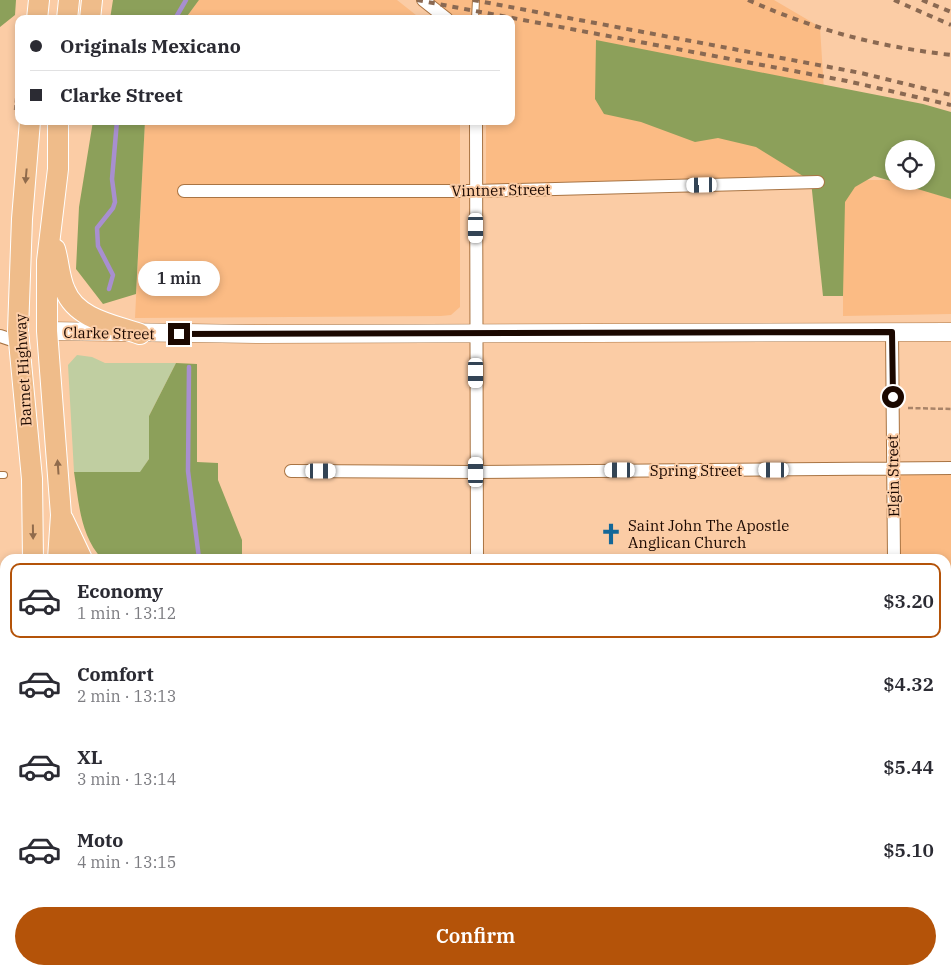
<!DOCTYPE html>
<html lang="en">
<head>
<meta charset="utf-8">
<style>
  :root { --surface:#fff; --page:#f2f2f3; --text:#2b2b33; --muted:#7c7c81; --line:#e1e1e2; --accent:#b45309 }
  body { margin:0; font-family:"IBM Plex Serif",serif; background:var(--page); color:var(--text); height:100vh; display:flex; flex-direction:column; font-size:19px; white-space:nowrap }
  * { box-sizing:border-box; margin:0 }
  p { font-size:16px; color:var(--muted) }
  .icon { flex:none; width:28px; height:28px; fill:none; stroke:currentColor; stroke-width:2; stroke-linecap:round; stroke-linejoin:round }
  .map { position:relative; flex:1; overflow:hidden }
  .details { position:absolute; left:0px; top:554px; width:951px; height:421px; display:flex; flex-direction:column; background:var(--surface); border-radius:15px 15px 0 0; box-shadow:0 2px 8px #0003 }
  .details>* { flex:none }
  .top-card { position:absolute; left:15px; top:15px; width:500px; height:110px; border-radius:10px; box-shadow:0 2px 8px #0003; display:grid; align-content:center; height:110px; padding:0 15px; background:var(--surface) }
  .buttons { position:absolute; left:885px; top:140px; display:grid; gap:10px }
  .buttons a { display:grid; place-items:center; width:50px; height:50px; border-radius:50%; background:var(--surface); box-shadow:0 2px 8px #0003; font-size:25px }
  .end { position:absolute; width:22px; height:22px; margin:-11px; border:6px solid #1b0800; background:#fff; box-shadow:0 0 0 2px #fff }
  .from { border-radius:50% }
  .bubble { position:absolute; height:35px; border-radius:18px; background:var(--surface); box-shadow:0 2px 8px #0003; font-size:16px; font-weight:600; line-height:35px; text-align:center }
  .car { position:absolute; width:15px; height:30px; margin:-15px -8px; border-radius:6px; box-shadow:0 0 4px 1px #0007; background:linear-gradient(#fff 24%,#345 0 40%,#fff 0 76%,#345 0 86%,#fff 0) }
  .top-card b { display:flex; align-items:center; gap:18px; height:48px; font-size:19px }
  .top-card b+b { border-top:1px solid var(--line) }
  .top-card i { width:12px; height:12px; background:var(--text) }
  ul { padding:9px 0 0; list-style:none }
  li { display:flex; align-items:center; gap:15px; height:75px; margin:0 10px 8px; padding:0 5px; border:2px solid transparent; border-radius:10px }
  li div { flex:1 }
  li b { display:block; font-size:19px }
  li em { font-style:normal; font-weight:600 }
  li.current { border-color:var(--accent) }
  li>.icon { width:45px; height:45px; stroke-width:1.5 }
  .primary-button { display:flex; gap:10px; margin-top:auto; padding:10px 15px }
  .primary-button a { flex:1; height:58px; border-radius:30px; background:var(--accent); color:#fff; font-size:20px; font-weight:600; line-height:58px; text-align:center }
  .map>svg:first-child { display:block }
</style>
</head>
<body>
<div class="map">
<svg width="951" height="974" viewBox="0 0 951 974">
  <rect width="100%" height="100%" fill="#fbcca5"/>
  <path fill="#fbbb84" d="M199,0H397L421,19H185Z
    M434,0H774L820,27L828,155L843,180H893L951,199V314L843,316V181L486,188V121H511V19H458Z
    M145,121H460V307L451,315L441,316L135,318Z
    M894,469H951V583H946V559H894Z
    M0,904H5V970H37V974H0Z"/>
  <path fill="#c0cea1" d="M77,355L92,357L105,363H176L149,416V459L140,473L74,472L68,365Z"/>
  <path fill="#8ca05a" fill-rule="evenodd" d="M0,0H16L15,15L0,27Z
    M113,0H199L185,19H110Z
    M596,40L923,104L951,112V199L874,176L855,187L845,202L843,296H823L811,181L756,147L718,138L695,142L641,122L604,114L595,99ZM894,149H926V181H894Z
    M93,121H145L136,294L103,304L76,269L79,207Z
    M176,363L197,364V462L218,463V480L242,540V559H102C80,535 79,503 74,472H140L149,459V416Z
    M946,811H951V868L946,867Z
    M4,823L5,920H0V824Z
    M818,970H874V974H818Z"/>
  <g fill="none" stroke-linecap="round" stroke-linejoin="round">
    <path stroke="#a88fd0" stroke-width="4.5" d="M175,19L186,0
      M109,289L113,275L98,246L97,228L113,208L115,202L112,179L117,121
      M189,367L188,471L199,558
      M0,865L5,856
      M856,970L857,974"/>
    <g stroke="#a97443" stroke-width="8">
      <path id="service" d="M475,19L476,0
        M0,475H4"/>
    </g>
    <g stroke="#a97443" stroke-width="14">
      <path id="minor" d="M423,0L447,19
        M476,121L477,559
        M184,191H476L818,182
        M892,332L894,559
        M0,336L18,342
        M291,471L476,472L951,468
        M946,755H951
        M946,882H951
        M47,970V974
        M478,970V974
        M892,974V970"/>
    </g>
    <g stroke="#a97443" stroke-width="19">
      <path id="secondary" d="M47,331L258,334L951,332
        M0,608H5"/>
    </g>
    <g stroke="#fff" stroke-width="22">
      <path id="primary" d="M37,19L39,0
        M67,19L69,0
        M90,19L92,0
        M30,121L22,219L18,331L32,479L33,559
        M55,249C59,262 59,277 65,290C76,319 114,325 140,334
        M63,519L82,559
        M58,559L61,515L47,331V261L58,169V121
        M946,607H951"/>
    </g>
    <path stroke="#a98469" stroke-width="2.5" stroke-dasharray="5 2.5" stroke-linecap="butt" d="M15,110L19,69
      M908,408L951,409
      M946,635L951,636
      M0,636H5"/>
    <use href="#service" stroke="#fff" stroke-width="6"/>
    <use href="#minor" stroke="#fff" stroke-width="12"/>
    <use href="#secondary" stroke="#fff" stroke-width="18"/>
    <use href="#primary" stroke="#efbc8a" stroke-width="20"/>
    <path stroke="#8a6952" stroke-width="4" stroke-dasharray="6 6" stroke-linecap="butt" d="M417,0L847,81L951,105
      M473,0L861,73L951,95
      M748,0C819,31 875,46 951,55
      M894,0L951,25
      M922,0L951,12"/>
  </g>
  <defs><path id="oneway-solid" d="M-6-.8H1V-3.2L6.5 0L1 3.2V.8H-6Z" transform="scale(1.25)"/></defs>
  <g fill="#906b4c">
    <use href="#oneway-solid" transform="translate(26 176) rotate(95)"/>
    <use href="#oneway-solid" transform="translate(58 467) rotate(-94)"/>
    <use href="#oneway-solid" transform="translate(33 532) rotate(89)"/>
  </g>
  <g fill="none" stroke-linecap="round" stroke-linejoin="round">
    <path stroke="#1b0800" stroke-width="6" d="M179,334L892,332L893,397"/>
  </g>
  <defs>
    <g id="church-bare" transform="scale(1.725)"><path d="M-1.2-6h2.4v3.5h3.3v2.4h-3.3V6h-2.4V-.1h-3.3v-2.4h3.3Z" fill="#146798" stroke="#fbcca5" stroke-width="2.5" paint-order="stroke"/></g>
  </defs>
  <g fill-rule="evenodd">
    <use href="#church-bare" x="611" y="534"/>
  </g>
  <g text-anchor="middle" dominant-baseline="central" stroke-width="4" stroke-linejoin="round" paint-order="stroke">
    <g font-size="15" fill="#1b0800" stroke="#fbcca5">
      <text transform="translate(501 190) rotate(-1)">Vintner Street</text>
      <text transform="translate(109 333) rotate(1)">Clarke Street</text>
      <text transform="translate(23 370) rotate(-93)">Barnet Highway</text>
      <text x="696" y="470">Spring Street</text>
      <text transform="translate(893 476) rotate(-91)">Elgin Street</text>
    </g>
    <g font-size="15" fill="#1b0800" stroke="#fbcca5" text-anchor="start">
      <text x="628" y="525">Saint John The Apostle<tspan x="628" dy="17">Anglican Church</tspan></text>
    </g>
  </g>
</svg>
<div class="buttons">
<a><svg class="icon" aria-label="locate" viewBox="0 0 24 24"><circle cx="12" cy="12" r="6"/><path d="M12 2v4M12 18v4M2 12h4M18 12h4"/></svg></a>
</div>
<i class="end from" style="left:893px;top:397px"></i>
<i class="end" style="left:179px;top:334px"></i>
<div class="bubble" style="left:138px;top:261px;width:82px">1 min</div>
<i class="car" style="left:702px;top:185px;rotate:269deg"></i>
<i class="car" style="left:476px;top:228px;rotate:180deg"></i>
<i class="car" style="left:476px;top:373px;rotate:180deg"></i>
<i class="car" style="left:620px;top:470px;rotate:270deg"></i>
<i class="car" style="left:774px;top:470px;rotate:270deg"></i>
<i class="car" style="left:321px;top:471px;rotate:90deg"></i>
<i class="car" style="left:476px;top:472px;rotate:0deg"></i>
<div class="top-card">
<b><i class="from"></i>Originals Mexicano</b>
<b><i></i>Clarke Street</b>
</div>
<section class="details">
<ul>
<li class="current"><svg class="icon" aria-label="car" viewBox="0 0 24 24"><path d="M5 17H2v-5l4-1 3-4h7l3 4 3 1v5h-3M9 17h6M6 11h13"/><circle cx="7" cy="17" r="2"/><circle cx="17" cy="17" r="2"/></svg><div><b>Economy</b><p>1 min · 13:12</p></div><em>$3.20</em></li>
<li><svg class="icon" aria-label="car" viewBox="0 0 24 24"><path d="M5 17H2v-5l4-1 3-4h7l3 4 3 1v5h-3M9 17h6M6 11h13"/><circle cx="7" cy="17" r="2"/><circle cx="17" cy="17" r="2"/></svg><div><b>Comfort</b><p>2 min · 13:13</p></div><em>$4.32</em></li>
<li><svg class="icon" aria-label="car" viewBox="0 0 24 24"><path d="M5 17H2v-5l4-1 3-4h7l3 4 3 1v5h-3M9 17h6M6 11h13"/><circle cx="7" cy="17" r="2"/><circle cx="17" cy="17" r="2"/></svg><div><b>XL</b><p>3 min · 13:14</p></div><em>$5.44</em></li>
<li><svg class="icon" aria-label="car" viewBox="0 0 24 24"><path d="M5 17H2v-5l4-1 3-4h7l3 4 3 1v5h-3M9 17h6M6 11h13"/><circle cx="7" cy="17" r="2"/><circle cx="17" cy="17" r="2"/></svg><div><b>Moto</b><p>4 min · 13:15</p></div><em>$5.10</em></li>
</ul>
<div class="primary-button"><a>Confirm</a></div>
</section>
</div>
</body>
</html>
